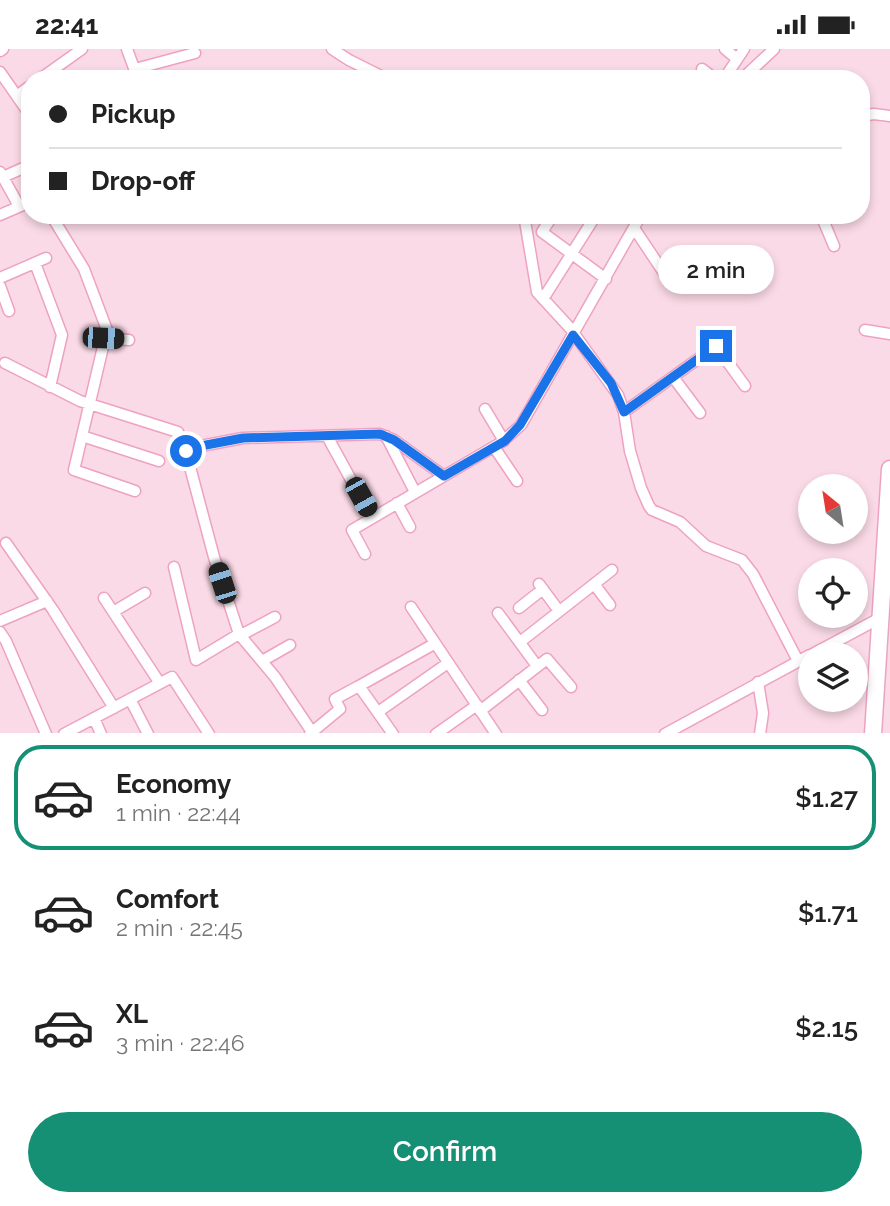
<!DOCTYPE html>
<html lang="en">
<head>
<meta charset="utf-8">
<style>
  :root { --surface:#fff; --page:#f2f2f2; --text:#222; --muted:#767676; --line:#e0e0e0; --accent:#169075 }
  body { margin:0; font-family:Raleway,sans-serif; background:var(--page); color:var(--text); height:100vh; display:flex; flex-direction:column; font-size:26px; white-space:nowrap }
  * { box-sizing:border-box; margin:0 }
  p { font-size:23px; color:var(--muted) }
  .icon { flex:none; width:38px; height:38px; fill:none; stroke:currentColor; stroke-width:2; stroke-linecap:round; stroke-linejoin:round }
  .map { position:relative; height:684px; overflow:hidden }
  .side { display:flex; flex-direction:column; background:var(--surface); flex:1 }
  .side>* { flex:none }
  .banner { position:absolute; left:21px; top:21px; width:849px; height:154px; border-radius:28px; box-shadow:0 4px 10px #0003; display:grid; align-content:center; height:154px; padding:0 28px; background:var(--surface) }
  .needle { width:46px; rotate:330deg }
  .buttons { position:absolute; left:798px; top:425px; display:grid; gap:14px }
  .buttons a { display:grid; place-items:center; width:70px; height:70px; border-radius:50%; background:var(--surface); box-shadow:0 4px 10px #0003; font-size:35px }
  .end { position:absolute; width:32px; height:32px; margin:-16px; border:9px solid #1a73e8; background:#fff; box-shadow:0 0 0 4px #fff }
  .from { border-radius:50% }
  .bubble { position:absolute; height:49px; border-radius:24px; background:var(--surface); box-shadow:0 4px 10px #0003; font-size:23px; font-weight:600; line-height:49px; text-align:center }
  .car { position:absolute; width:21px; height:42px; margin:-21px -10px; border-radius:9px; box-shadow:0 0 5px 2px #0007; background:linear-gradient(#222 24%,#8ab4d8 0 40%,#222 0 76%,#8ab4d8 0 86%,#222 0) }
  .banner b { display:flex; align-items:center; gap:24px; height:66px; font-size:26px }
  .banner b+b { border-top:2px solid var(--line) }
  .banner i { width:18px; height:18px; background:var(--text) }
  ul { padding:12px 0 0; list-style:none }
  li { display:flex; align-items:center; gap:21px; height:105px; margin:0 14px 10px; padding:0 14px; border:4px solid transparent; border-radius:28px }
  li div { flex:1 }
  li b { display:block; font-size:26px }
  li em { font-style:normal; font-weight:600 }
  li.selected { border-color:var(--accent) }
  li>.icon { width:63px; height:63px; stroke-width:1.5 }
  .button { display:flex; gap:14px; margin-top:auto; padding:14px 28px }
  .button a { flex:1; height:80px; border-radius:42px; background:var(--accent); color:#fff; font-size:28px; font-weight:600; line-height:80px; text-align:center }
  .status { display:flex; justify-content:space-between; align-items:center; height:49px; padding:0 35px; background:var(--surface); direction:ltr }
  .status svg { height:19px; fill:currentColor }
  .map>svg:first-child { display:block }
</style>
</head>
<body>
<div class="status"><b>22:41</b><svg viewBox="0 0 49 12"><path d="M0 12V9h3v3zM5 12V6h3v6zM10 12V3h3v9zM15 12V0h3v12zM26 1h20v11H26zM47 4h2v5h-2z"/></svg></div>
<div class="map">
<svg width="890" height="685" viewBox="0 0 890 685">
  <rect width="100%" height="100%" fill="#fadae6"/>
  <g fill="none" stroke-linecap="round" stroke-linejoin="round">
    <g stroke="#eea2c2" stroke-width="13">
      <path id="minor" d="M127,0L138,30
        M332,0L349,11L387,30
        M725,0L737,10
        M0,2L3,0
        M135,20L195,4
        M702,20L715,30
        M0,23L30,66
        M40,30L82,0
        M724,30L744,0
        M742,30L774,0
        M17,47L30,37
        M861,67L874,65L890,67
        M0,123L19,157
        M3,128L30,116
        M0,166L30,153
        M51,166L84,220L107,281L74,421L135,442
        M524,166L537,243L570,279L618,346L624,363L630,402L641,439L649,457L652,461L680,473L706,497L742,511L753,525L798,612
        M553,166L542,183L606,230
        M821,166L834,197
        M634,179L664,224
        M35,214L62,286L50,338
        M0,229L46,209
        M0,237L9,262
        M543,250L596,166
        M865,281L890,285
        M103,289L129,291
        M5,314L80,352L178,383L186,403L214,508L239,585L275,628L312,683L310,685
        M673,328L700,364
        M485,360L504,392
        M624,363L716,297L745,337
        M82,387L159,412
        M327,387L372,469
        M386,387L415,443
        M494,398L517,432
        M185,400L243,389L380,385L394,391L444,427
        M397,454L410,478
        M6,494L53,561L114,659
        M365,505L352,481L502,393L521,376L641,166
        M174,518L196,611L239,585
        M539,535L559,562
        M594,535L610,556
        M104,549L159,633
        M411,558L496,685
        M519,559L543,540
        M113,563L145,544
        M498,564L537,617
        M0,572L47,552
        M0,583L6,592L46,685
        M241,586L275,568
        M520,593L612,521
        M811,606L880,569
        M262,612L290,596
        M519,631L542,661
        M758,633L763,664L760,685
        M130,650L148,685
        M480,662L547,610L571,638
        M378,663L448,614
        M94,669L101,685
        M312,683L340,660L335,650L359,637
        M64,685L172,628L209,685
        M393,685L359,637L434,595
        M436,685L477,656
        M665,685L810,606"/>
    </g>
    <g stroke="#eea2c2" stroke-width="19">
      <path id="trunk" d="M873,685L890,420"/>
    </g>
    <use href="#minor" stroke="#fff" stroke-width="10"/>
    <use href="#trunk" stroke="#fff" stroke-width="16"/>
  </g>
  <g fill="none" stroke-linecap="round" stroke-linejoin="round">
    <path stroke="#1a73e8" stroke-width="9" d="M186,402L185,400L243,389L380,385L394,391L444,427L505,392L520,376L573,286L611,334L624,363L716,297"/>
  </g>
</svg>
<div class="buttons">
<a><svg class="needle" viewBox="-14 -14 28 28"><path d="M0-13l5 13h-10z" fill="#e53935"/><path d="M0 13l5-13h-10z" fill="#767676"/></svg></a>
<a><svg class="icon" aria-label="locate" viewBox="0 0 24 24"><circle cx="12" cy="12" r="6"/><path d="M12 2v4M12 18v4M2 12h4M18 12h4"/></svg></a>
<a><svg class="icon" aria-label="layers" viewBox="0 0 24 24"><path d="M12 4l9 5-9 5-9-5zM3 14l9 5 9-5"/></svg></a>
</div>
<i class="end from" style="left:186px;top:402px"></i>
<i class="end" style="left:716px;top:297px"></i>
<div class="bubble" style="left:658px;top:196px;width:116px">2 min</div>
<i class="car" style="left:103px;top:289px;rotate:93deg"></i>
<i class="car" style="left:361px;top:448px;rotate:151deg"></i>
<i class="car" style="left:222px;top:534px;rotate:342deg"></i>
<div class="banner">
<b><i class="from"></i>Pickup</b>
<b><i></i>Drop-off</b>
</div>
</div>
<section class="side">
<ul>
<li class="selected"><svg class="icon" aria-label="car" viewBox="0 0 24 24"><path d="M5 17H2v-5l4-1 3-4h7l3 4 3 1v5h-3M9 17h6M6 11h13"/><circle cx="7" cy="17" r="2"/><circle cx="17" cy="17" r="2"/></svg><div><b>Economy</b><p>1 min · 22:44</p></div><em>$1.27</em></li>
<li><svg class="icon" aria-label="car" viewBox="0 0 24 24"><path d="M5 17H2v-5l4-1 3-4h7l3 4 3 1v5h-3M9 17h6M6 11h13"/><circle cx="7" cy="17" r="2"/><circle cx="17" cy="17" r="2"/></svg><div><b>Comfort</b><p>2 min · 22:45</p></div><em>$1.71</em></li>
<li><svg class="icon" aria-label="car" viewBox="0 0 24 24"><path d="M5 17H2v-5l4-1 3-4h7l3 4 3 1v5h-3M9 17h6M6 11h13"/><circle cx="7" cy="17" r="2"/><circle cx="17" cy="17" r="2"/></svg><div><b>XL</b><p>3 min · 22:46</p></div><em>$2.15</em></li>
</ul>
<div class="button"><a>Confirm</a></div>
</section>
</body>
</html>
